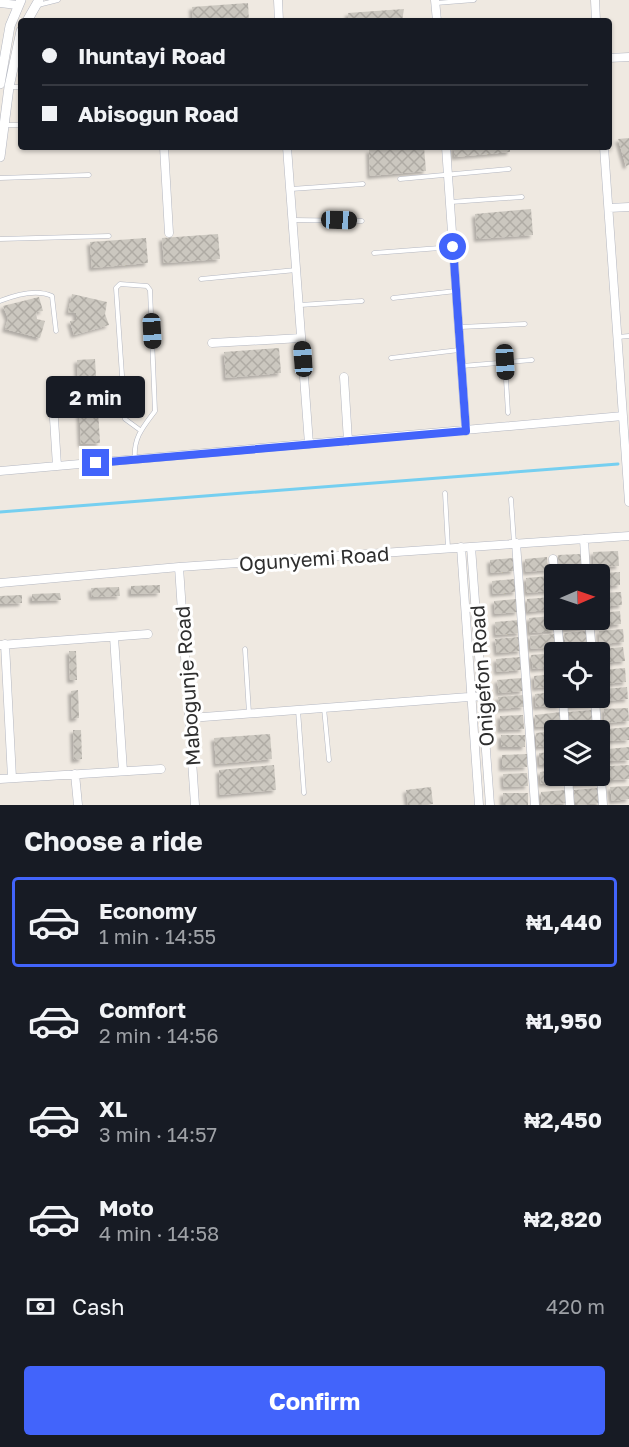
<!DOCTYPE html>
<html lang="en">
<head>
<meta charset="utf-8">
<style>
  :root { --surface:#171b24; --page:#242831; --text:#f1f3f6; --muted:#9ea1a6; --line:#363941; --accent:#4264fb }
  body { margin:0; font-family:"Golos Text",sans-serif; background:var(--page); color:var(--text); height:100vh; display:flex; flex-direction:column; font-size:22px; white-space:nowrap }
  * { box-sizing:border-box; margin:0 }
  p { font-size:20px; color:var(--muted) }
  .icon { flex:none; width:33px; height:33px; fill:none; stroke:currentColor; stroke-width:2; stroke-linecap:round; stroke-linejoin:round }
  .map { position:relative; height:805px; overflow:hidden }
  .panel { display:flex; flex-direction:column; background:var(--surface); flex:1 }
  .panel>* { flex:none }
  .top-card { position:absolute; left:18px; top:18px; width:594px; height:132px; border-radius:6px; box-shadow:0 2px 4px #0004; display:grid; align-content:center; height:132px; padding:0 24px; background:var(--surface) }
  .needle { width:39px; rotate:88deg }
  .controls { position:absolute; left:544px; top:564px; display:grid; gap:12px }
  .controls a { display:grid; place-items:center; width:66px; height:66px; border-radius:6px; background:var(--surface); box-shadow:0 2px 4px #0004; font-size:30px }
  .end { position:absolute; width:27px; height:27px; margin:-14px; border:8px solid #4264fb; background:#fff; box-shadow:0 0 0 3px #fff }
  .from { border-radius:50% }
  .bubble { position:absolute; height:42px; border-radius:6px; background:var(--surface); box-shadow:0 2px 4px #0004; font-size:20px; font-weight:700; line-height:42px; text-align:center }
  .car { position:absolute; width:18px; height:36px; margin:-18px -9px; border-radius:8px; box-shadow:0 0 4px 2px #0007; background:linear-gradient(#222 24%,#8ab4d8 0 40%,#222 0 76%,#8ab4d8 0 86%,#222 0) }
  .top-card b { display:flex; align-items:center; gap:21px; height:57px; font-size:22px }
  .top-card b+b { border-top:2px solid var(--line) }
  .top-card i { width:15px; height:15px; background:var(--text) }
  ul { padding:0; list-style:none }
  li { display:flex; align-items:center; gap:18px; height:90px; margin:0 12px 9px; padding:0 12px; border:3px solid transparent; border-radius:6px }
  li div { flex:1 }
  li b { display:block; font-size:22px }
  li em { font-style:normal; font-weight:700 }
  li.selected { border-color:var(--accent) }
  li>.icon { width:54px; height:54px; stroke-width:1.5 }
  h2 { padding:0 24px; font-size:27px; line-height:72px }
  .pay { display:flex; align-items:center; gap:15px; height:66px; padding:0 24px; font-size:22px }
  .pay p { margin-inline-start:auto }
  .cta { display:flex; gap:12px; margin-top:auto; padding:12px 24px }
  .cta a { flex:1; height:69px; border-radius:6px; background:var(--accent); color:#fff; font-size:24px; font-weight:700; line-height:69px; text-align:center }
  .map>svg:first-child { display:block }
</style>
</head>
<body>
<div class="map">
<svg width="629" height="805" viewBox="0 0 629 805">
  <defs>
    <pattern id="building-cross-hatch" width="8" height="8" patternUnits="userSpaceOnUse" patternTransform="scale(1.5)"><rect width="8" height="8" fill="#cbc7bf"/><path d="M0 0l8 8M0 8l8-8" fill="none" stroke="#afaba4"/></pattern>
    <filter id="shadow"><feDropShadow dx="-3" dy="3" stdDeviation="1.5" flood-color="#0004"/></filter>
  </defs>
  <rect width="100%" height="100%" fill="#efe9e1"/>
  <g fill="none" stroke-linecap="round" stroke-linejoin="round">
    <path stroke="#75cff0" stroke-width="3" d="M0,512L618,464"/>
  </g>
  <path fill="url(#building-cross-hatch)" filter="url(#shadow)" d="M248,3L249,21H193L192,7Z
    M404,9L402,21H348V13Z
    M629,138V165L626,166L618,139Z
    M424,147L426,171L370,176L369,150Z
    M454,147H510V152L454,157Z
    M531,209L533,235L477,239L475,214Z
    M218,234L220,259L164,263L162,238Z
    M146,238L148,263L92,268L90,242Z
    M72,294L107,302L105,314L109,325L74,335L70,321L76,320V313L68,312Z
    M39,297L43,311L36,312L37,319L45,321L40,338L5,329L8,318L3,306Z
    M279,348L281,373L226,378L224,352Z
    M95,359L100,443L81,444L77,360Z
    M618,551L619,566L594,567L593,552Z
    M581,554L583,568L559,570L558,555Z
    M547,557L548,570L526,572L525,559Z
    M513,558L514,571L491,573L490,560Z
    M620,572V585L600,587V573Z
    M549,576L550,591L527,593L526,578Z
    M515,579L516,592L493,594L492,581Z
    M160,585V593L131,594V586Z
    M119,587L120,596L92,597L91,588Z
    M621,592L622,605L600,607V593Z
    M60,593L61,600L32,601V594Z
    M22,595V603L0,604V596Z
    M552,597L553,609L528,612L527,599Z
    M517,599L518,612L495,614L494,601Z
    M620,611L621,624L599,626L600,613Z
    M553,616L555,631L530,633L529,618Z
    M519,620L520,633L496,635L495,622Z
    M564,620H587V627L565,629Z
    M623,629L624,642L600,644L599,631Z
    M587,631L588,645L566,647L564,633Z
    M555,634L556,647L531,649L530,636Z
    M519,637L521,651L497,653L495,639Z
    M623,647L625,661L601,663L600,649Z
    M69,651H76L77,680H70Z
    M555,653V667L533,669L531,655Z
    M520,657L521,670L497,672L496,659Z
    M625,668L626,682L604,684L602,670Z
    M555,674V686L535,688L534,676Z
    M522,678L523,691L499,693L497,680Z
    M627,687L628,699L604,701L603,689Z
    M78,690L79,718L72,719L71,691Z
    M555,692V698H560V705L536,707L535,694Z
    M523,695L524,707L499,709L498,697Z
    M569,698H592L593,704L569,706Z
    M628,708L629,721L605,723L604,709Z
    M594,710V723L569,725L568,712Z
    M561,712L562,725L536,727L535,715Z
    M523,715L524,729L500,730V716Z
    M629,727V740L608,741L607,729Z
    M73,730H81L82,759L74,760Z
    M555,731V745L537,747L536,733Z
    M270,734L272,759L216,764L214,738Z
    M501,735H525V747H501Z
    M629,747V760L609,761L608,749Z
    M555,752V764L540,765L539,753Z
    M527,754V767L502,768V755Z
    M274,765L276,790L220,795L219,770Z
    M629,765V779L610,780L609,766Z
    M555,770V776H565V782L541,784L540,772Z
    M527,773L528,786L504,787L503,774Z
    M573,776H598L599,782L573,784Z
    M629,786V799L612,801L610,787Z
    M431,787L433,804L408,805L406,790Z
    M599,788L600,803L575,805L574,790Z
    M566,790L567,803L542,805L541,792Z
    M503,793H528V805H503Z"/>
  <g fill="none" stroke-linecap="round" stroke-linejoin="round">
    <g stroke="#b4b7c1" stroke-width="5">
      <path id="service" d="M436,3L474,0
        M38,5L58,0
        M10,87H21
        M5,125H21
        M0,178L89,175
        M400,179L509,169
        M291,189L363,184
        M451,202L522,197
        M293,220L362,221
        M0,239L109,236
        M374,253L453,247
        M201,279L296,270
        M393,298L456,291
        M0,301C15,295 37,289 52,296L56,331
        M300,305L362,301
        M460,327L525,324
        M618,337L629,336
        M391,358L459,350
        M505,362L508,413
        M462,366L532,360
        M135,459C133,438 143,427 155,411L150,290L147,286L120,284L116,288L125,419L140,430
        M445,493L448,548
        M511,499L514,543
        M245,649L249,713
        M324,708L329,760
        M298,710L304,793"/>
    </g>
    <g stroke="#b4b7c1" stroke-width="9">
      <path id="minor" d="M278,0L279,21
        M435,0L437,21
        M595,0L596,21
        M0,3L17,5
        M609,58L629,57
        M164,147L169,233
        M287,147L309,444
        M446,147L466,431
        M604,147L629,502
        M609,208L629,207
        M212,343L301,338
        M344,377L348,441
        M52,387L57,466
        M0,471L623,416
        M584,539L586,574
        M516,543L535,805
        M461,547L479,805
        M471,547L490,805
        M553,559L555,585
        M179,567L195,805
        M0,583L179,567L629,536
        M557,620L560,652
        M589,620L592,652
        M114,637L123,771
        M5,644L12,778
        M0,645L148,634
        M563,698L565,730
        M595,698L597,730
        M190,718L482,696
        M600,766L603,805
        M75,774L78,805
        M568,776L570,805
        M0,779L161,769"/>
    </g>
    <g stroke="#b4b7c1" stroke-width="10">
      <path id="tertiary" d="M27,21L39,0
        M0,84L10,26L21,0
        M0,157L9,87L21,31"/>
    </g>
    <use href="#service" stroke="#fff" stroke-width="4"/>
    <use href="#minor" stroke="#fff" stroke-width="8"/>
    <use href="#tertiary" stroke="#fff" stroke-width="9"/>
  </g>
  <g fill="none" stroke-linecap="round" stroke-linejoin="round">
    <path stroke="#4264fb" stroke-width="8" d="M96,463L466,431L453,247"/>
  </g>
  <g text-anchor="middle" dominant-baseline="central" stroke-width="6" stroke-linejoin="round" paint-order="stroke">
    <g font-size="20" fill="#2e2e2e" stroke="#fff">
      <text transform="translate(314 558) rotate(-4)">Ogunyemi Road</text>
      <text transform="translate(481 676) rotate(-94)">Onigefon Road</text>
      <text transform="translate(187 686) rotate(-94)">Mabogunje Road</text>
    </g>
  </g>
</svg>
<div class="controls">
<a><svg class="needle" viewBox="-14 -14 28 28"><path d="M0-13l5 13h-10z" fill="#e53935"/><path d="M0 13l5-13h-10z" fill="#9ea1a6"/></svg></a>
<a><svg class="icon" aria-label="locate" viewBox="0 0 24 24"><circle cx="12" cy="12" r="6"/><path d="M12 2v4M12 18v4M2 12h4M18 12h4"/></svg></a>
<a><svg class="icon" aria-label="layers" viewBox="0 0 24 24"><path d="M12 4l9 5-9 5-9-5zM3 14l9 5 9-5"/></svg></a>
</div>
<i class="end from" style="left:453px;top:247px"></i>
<i class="end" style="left:96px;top:463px"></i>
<div class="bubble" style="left:46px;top:376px;width:99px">2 min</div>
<i class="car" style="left:339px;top:220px;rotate:92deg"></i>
<i class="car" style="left:152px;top:331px;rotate:177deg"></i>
<i class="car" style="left:303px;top:359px;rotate:356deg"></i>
<i class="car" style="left:505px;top:362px;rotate:177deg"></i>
<div class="top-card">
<b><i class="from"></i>Ihuntayi Road</b>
<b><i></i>Abisogun Road</b>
</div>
</div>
<section class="panel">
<h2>Choose a ride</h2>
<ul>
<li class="selected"><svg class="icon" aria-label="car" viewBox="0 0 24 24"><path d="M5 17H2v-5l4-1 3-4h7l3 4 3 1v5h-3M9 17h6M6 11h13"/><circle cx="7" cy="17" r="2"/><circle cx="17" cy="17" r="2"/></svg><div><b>Economy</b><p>1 min · 14:55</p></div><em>₦1,440</em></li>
<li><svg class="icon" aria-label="car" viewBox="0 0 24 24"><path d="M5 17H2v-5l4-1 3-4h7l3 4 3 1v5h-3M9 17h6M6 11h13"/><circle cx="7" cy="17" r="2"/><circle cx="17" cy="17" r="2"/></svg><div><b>Comfort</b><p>2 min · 14:56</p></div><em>₦1,950</em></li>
<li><svg class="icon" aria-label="car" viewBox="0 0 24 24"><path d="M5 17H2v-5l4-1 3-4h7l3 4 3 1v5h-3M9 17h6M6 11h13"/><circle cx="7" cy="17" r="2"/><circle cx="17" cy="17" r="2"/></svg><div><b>XL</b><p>3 min · 14:57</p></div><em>₦2,450</em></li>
<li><svg class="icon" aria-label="car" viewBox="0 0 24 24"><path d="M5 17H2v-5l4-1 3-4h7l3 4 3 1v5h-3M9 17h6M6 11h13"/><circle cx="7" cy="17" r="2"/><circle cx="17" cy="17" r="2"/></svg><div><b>Moto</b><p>4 min · 14:58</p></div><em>₦2,820</em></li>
</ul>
<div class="pay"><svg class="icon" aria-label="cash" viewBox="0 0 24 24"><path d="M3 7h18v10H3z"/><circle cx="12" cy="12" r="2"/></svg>Cash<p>420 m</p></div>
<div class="cta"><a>Confirm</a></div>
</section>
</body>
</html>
